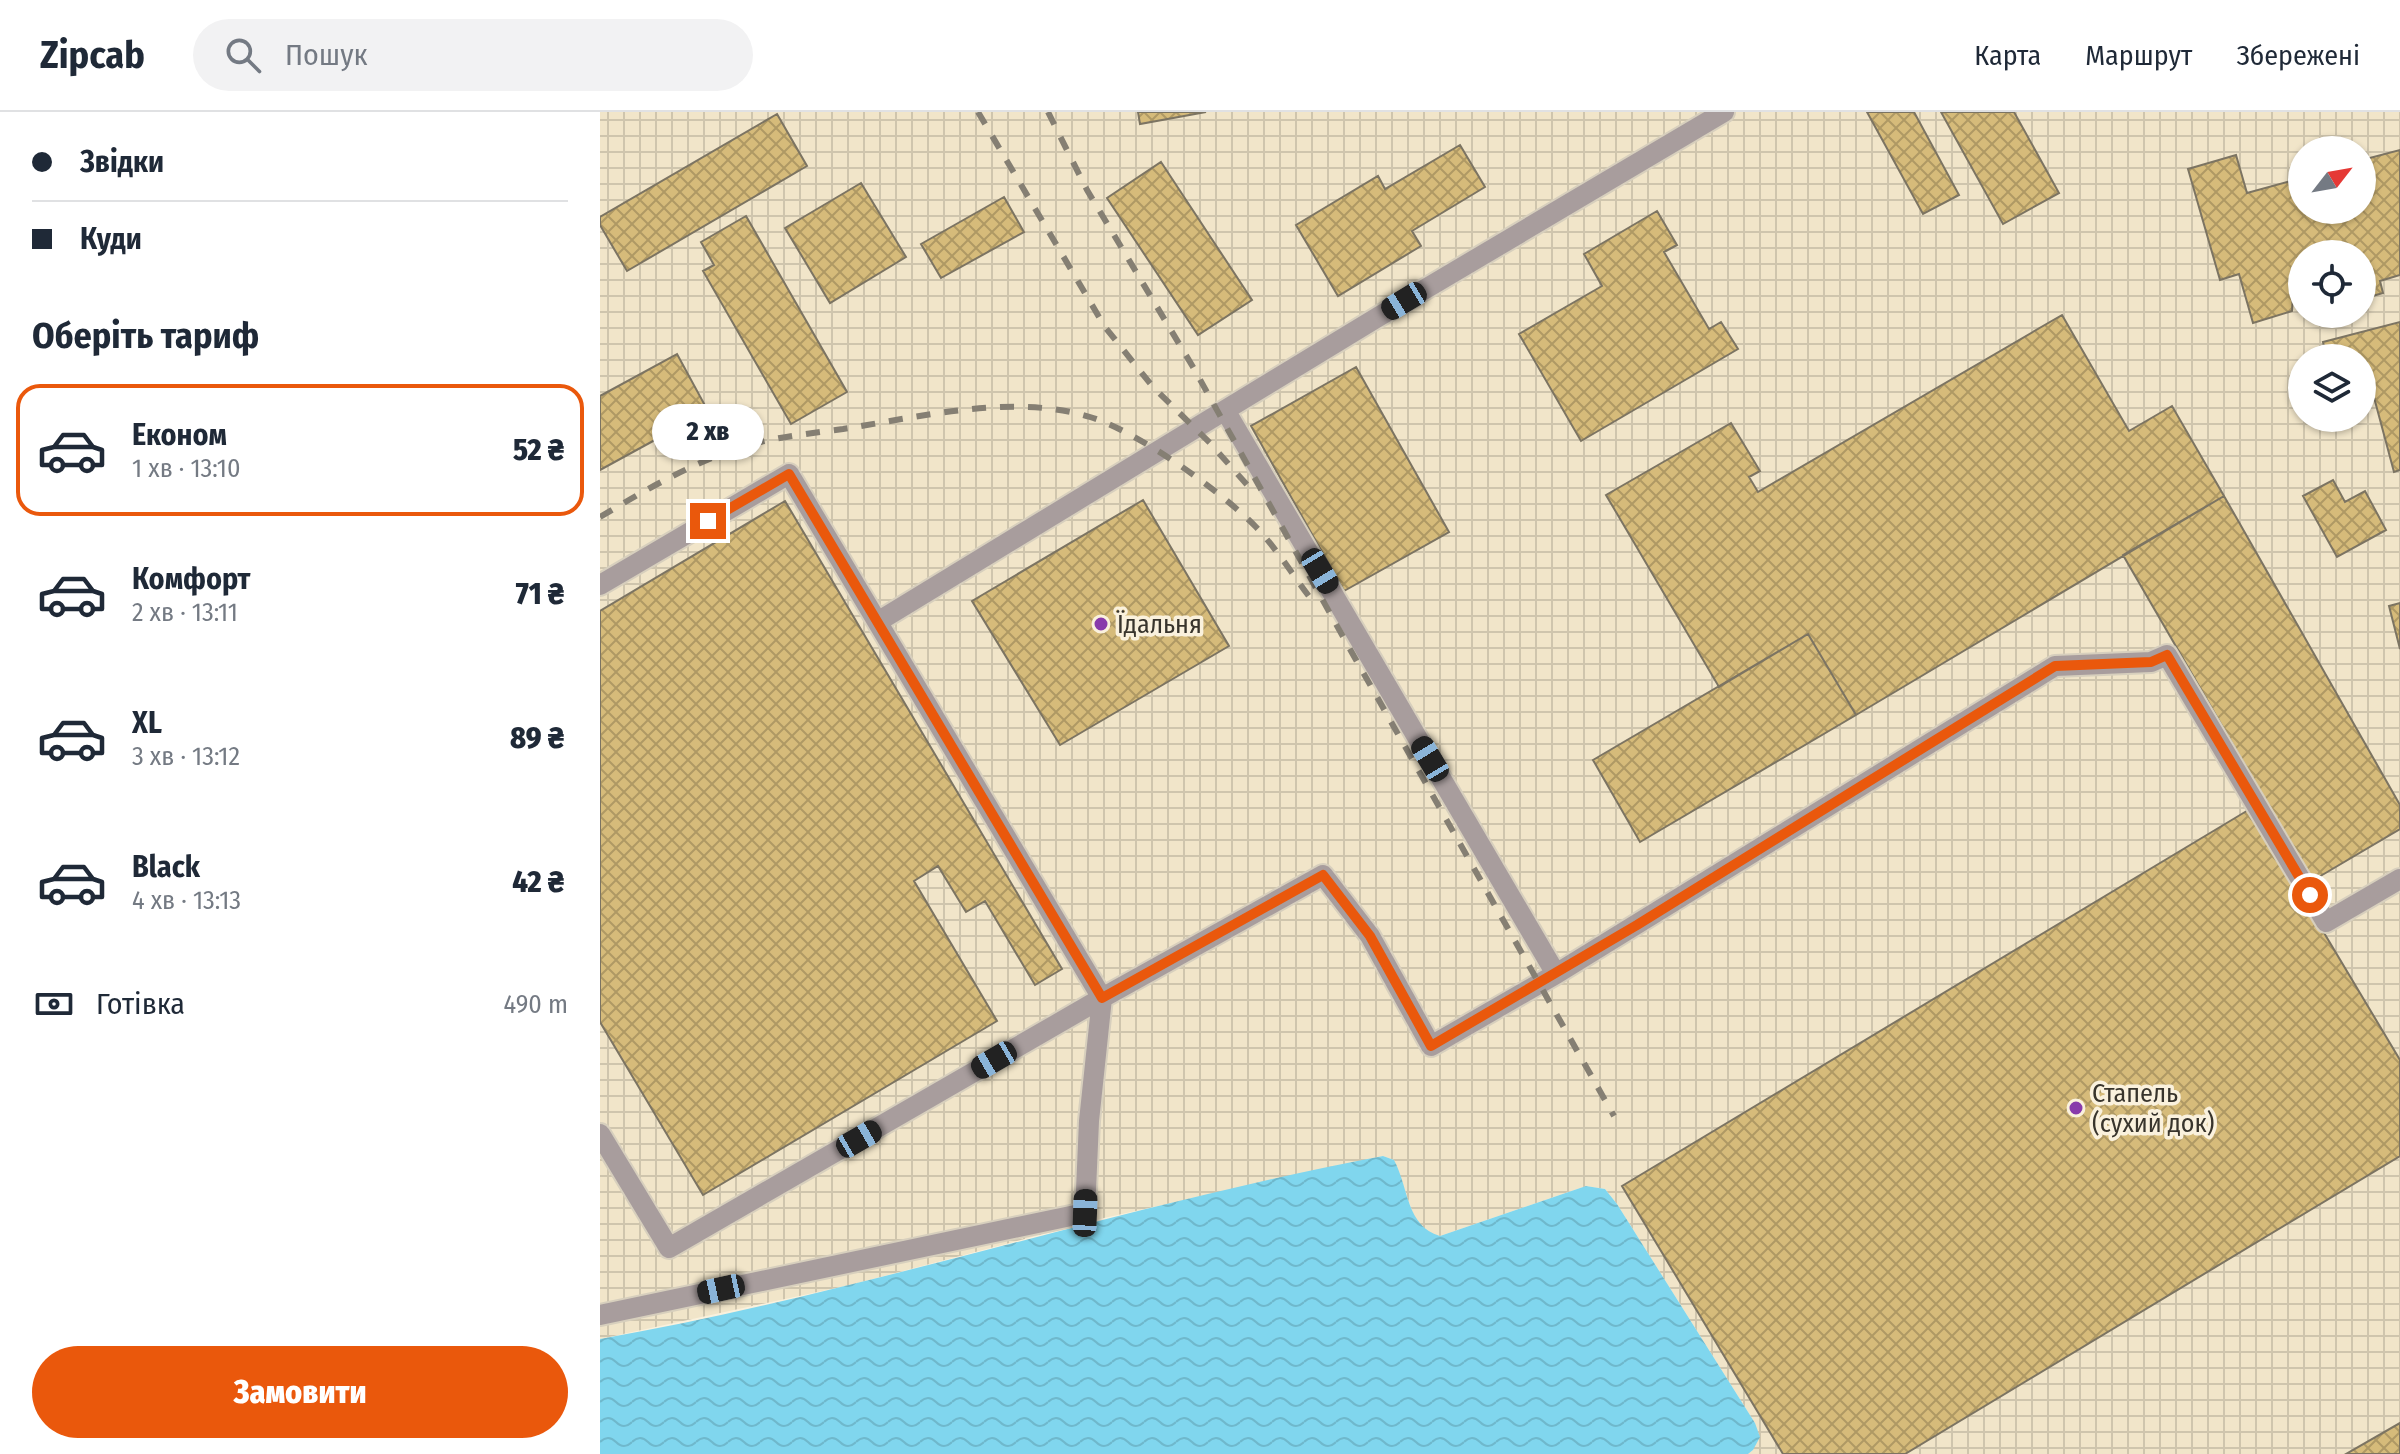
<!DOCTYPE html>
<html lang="uk">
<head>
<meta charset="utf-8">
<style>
  :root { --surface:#fff; --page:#f2f2f3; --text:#1f2937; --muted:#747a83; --line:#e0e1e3; --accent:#ea580c }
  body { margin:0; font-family:"Fira Sans Condensed",sans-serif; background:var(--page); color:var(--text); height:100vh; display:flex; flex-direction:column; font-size:30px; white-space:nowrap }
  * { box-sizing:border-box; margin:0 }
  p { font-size:26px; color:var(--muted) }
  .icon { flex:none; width:44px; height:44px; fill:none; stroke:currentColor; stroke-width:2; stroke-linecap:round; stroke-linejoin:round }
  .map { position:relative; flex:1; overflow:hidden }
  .sheet { display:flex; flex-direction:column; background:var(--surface); width:600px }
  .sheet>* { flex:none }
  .guide { display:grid; align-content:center; height:176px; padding:0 32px; background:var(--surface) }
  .needle { width:52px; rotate:59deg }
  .controls { position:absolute; left:1688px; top:24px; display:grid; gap:16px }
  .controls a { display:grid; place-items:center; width:88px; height:88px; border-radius:50%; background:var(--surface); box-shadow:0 2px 6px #0004; font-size:40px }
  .end { position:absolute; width:36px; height:36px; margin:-18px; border:10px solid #ea580c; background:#fff; box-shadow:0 0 0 4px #fff }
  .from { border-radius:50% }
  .bubble { position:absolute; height:56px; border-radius:28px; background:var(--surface); box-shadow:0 2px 6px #0004; font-size:26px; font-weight:800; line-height:56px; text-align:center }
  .car { position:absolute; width:24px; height:48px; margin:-24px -12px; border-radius:10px; box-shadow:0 0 6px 2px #0007; background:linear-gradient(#222 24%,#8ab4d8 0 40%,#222 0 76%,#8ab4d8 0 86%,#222 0) }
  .guide b { display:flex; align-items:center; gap:28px; height:76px; font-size:30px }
  .guide b+b { border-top:2px solid var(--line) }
  .guide i { width:20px; height:20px; background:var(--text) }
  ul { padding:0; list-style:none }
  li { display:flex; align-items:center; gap:24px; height:132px; margin:0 16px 12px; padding:0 16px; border:4px solid transparent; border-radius:24px }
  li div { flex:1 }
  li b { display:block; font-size:30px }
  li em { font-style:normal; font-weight:800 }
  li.current { border-color:var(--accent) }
  li>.icon { width:72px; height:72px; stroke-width:1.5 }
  h2 { padding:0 32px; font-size:36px; line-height:96px }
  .pay { display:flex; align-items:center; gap:20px; height:88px; padding:0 32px; font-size:30px }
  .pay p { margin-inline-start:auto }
  .action { display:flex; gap:16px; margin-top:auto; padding:16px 32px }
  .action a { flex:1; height:92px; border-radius:48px; background:var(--accent); color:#fff; font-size:32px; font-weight:800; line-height:92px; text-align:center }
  header { display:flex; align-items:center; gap:48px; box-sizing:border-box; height:112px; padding:0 40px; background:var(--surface); border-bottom:2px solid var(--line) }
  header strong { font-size:38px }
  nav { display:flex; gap:44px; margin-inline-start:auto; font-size:28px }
  .search { width:560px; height:72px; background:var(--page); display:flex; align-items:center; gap:20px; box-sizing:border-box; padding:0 28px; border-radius:44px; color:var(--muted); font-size:30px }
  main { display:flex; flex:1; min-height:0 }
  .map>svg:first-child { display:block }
</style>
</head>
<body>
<header>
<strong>Zipcab</strong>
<div class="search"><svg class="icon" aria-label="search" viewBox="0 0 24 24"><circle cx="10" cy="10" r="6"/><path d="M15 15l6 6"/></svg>Пошук</div>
<nav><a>Карта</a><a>Маршрут</a><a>Збережені</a></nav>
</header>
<main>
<section class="sheet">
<div class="guide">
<b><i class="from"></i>Звідки</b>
<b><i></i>Куди</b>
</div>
<h2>Оберіть тариф</h2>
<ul>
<li class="current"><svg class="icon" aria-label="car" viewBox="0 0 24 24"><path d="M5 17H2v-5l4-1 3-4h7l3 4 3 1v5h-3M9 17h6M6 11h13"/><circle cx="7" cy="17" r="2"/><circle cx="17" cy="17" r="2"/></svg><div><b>Економ</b><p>1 хв · 13:10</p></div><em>52 ₴</em></li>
<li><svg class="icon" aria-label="car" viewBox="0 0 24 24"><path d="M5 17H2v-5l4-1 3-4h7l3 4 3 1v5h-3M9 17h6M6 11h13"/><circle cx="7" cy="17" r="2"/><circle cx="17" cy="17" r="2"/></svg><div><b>Комфорт</b><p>2 хв · 13:11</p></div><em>71 ₴</em></li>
<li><svg class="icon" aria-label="car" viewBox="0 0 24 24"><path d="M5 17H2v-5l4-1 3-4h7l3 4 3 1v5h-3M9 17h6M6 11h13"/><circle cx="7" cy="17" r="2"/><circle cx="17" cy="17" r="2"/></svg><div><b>XL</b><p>3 хв · 13:12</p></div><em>89 ₴</em></li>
<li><svg class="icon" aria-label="car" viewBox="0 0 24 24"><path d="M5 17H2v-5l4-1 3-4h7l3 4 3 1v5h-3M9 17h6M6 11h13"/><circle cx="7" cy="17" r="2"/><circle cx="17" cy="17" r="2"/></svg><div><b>Black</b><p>4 хв · 13:13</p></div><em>42 ₴</em></li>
</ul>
<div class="pay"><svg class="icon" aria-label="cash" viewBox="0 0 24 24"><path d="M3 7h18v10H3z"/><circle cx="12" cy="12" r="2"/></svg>Готівка<p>490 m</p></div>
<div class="action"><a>Замовити</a></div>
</section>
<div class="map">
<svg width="1800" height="1342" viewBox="0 0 1800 1342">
  <defs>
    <pattern id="industrial-grid" width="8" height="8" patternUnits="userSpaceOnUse" patternTransform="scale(2)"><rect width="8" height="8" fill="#f1e5c9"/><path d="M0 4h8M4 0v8" fill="none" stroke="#cfc5ad"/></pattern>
    <pattern id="water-waves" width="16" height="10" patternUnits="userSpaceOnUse" patternTransform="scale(2)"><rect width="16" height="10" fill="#80d6ee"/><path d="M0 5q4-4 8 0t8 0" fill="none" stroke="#6fb8cc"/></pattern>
    <pattern id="building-cross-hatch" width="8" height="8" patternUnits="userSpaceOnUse" patternTransform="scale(2)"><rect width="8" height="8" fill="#d6bb7a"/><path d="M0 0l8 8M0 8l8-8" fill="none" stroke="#af9964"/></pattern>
  </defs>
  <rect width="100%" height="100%" fill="#faf1dd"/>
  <path fill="url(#industrial-grid)" fill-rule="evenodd" d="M0,0H1800V1342H1148L1153,1338L1155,1311L1017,1092L1005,1077L986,1074L840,1124L825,1120L814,1104L794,1048L783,1044L504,1106L250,1173L0,1227ZM1702,38H1762V98H1702ZM1702,142H1762V202H1702ZM1702,246H1762V306H1702Z"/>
  <path fill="url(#water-waves)" d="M783,1044L794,1048C809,1076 806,1114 840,1124L986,1074L1005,1077L1017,1092L1155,1311L1160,1325L1153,1338L1148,1342H0V1227C264,1180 520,1094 783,1044Z"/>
  <path fill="url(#building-cross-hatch)" stroke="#7c7462" stroke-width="2" d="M538,0H606L540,12Z
    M1267,0H1314L1359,83L1323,102Z
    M1341,0H1414L1459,81L1403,112Z
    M177,2L207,54L27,159L0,113V105Z
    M860,33L885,75L812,119L821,134L738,184L696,113L778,64L785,77Z
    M1800,38V163L1780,169L1783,181L1762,187V142H1702V181L1693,183L1692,199L1653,211L1639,162L1620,168L1588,57L1636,43L1647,81L1702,66V98H1762V48Z
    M561,50L652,188L598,223L507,86Z
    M261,71L306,145L230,191L185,116Z
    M404,85L424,120L341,166L321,132Z
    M1057,99L1077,133L1064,140L1109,217L1121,210L1138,237L981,329L919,222L1002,174L984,142Z
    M146,104L247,280L191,312L103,159L114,153L101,130Z
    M1462,203L1529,319L1572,294L1624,384L1256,603L1208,522L1119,575L1006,383L1131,311L1160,359L1149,365L1158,380Z
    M1800,210V358L1794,360L1768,263L1762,265V246H1727L1723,230Z
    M77,242L108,299L0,358V284Z
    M756,255L849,420L744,479L651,314Z
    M1733,368L1745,390L1765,379L1786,418L1737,445L1703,384Z
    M1624,384L1800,693V717L1712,769L1523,443Z
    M543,388L629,534L460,633L372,489Z
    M185,389L462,857L435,873L385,789L366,800L338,754L314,769L397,909L103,1083L0,910V499Z
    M1800,491V537L1789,494Z
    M1208,522L1256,603L1040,730L993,648Z
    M1650,697L1800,948V1044L1305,1342H1183L1022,1074Z
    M1800,1311V1342H1746Z"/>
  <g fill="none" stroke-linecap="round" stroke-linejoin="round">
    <g stroke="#d7cfbd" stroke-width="24">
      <path id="minor" d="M625,298L956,862L1455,554L1551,550L1567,543L1726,810L1800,767
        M0,473L189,362L502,886L69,1136L0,1022
        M279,509L778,205L1124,0
        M0,1203L485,1101L489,1009L502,886L723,763L770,824L831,934L956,862"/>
    </g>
    <use href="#minor" stroke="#a89d9d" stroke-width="20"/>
    <path stroke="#857f73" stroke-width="6" stroke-dasharray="14 14" stroke-linecap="butt" d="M378,0L505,215L553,275L610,331L656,383
      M448,0L487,78L593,255L751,539L1014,1004
      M0,405C42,380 83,356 130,339C165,326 206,322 243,317C320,305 413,281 490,305C537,319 621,379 656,415C678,438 695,467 715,492"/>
  </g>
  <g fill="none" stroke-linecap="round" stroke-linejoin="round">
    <path stroke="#ea580c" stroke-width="10" d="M108,409L189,362L502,886L723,763L770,824L831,934L1037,813L1455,554L1551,550L1567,543L1710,783"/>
  </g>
  <g fill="#883aab" stroke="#faf1dd" stroke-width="3">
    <circle cx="501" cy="512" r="8"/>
    <circle cx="1476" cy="996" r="8"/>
  </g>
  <g text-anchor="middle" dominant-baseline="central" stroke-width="7" stroke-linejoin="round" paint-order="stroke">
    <g font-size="26" fill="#38342c" stroke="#faf1dd" text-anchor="start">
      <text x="517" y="512">Їдальня</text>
      <text x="1492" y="981">Стапель<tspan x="1492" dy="30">(сухий док)</tspan></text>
    </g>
  </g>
</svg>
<div class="controls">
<a><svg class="needle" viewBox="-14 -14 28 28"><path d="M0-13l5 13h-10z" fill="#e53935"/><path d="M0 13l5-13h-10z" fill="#747a83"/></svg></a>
<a><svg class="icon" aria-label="locate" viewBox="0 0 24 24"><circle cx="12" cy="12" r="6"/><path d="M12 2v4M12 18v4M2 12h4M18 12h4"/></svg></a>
<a><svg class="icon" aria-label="layers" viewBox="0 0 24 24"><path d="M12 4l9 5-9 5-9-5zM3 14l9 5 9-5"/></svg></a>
</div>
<i class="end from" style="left:1710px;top:783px"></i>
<i class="end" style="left:108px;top:409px"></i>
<div class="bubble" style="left:52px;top:292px;width:112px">2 хв</div>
<i class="car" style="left:804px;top:189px;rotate:239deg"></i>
<i class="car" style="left:720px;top:459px;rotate:149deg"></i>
<i class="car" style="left:830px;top:647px;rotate:329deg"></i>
<i class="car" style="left:394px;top:948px;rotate:240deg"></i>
<i class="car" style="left:259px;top:1027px;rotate:60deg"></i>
<i class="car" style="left:485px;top:1101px;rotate:2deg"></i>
<i class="car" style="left:121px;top:1177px;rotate:258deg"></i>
</div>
</main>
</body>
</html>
